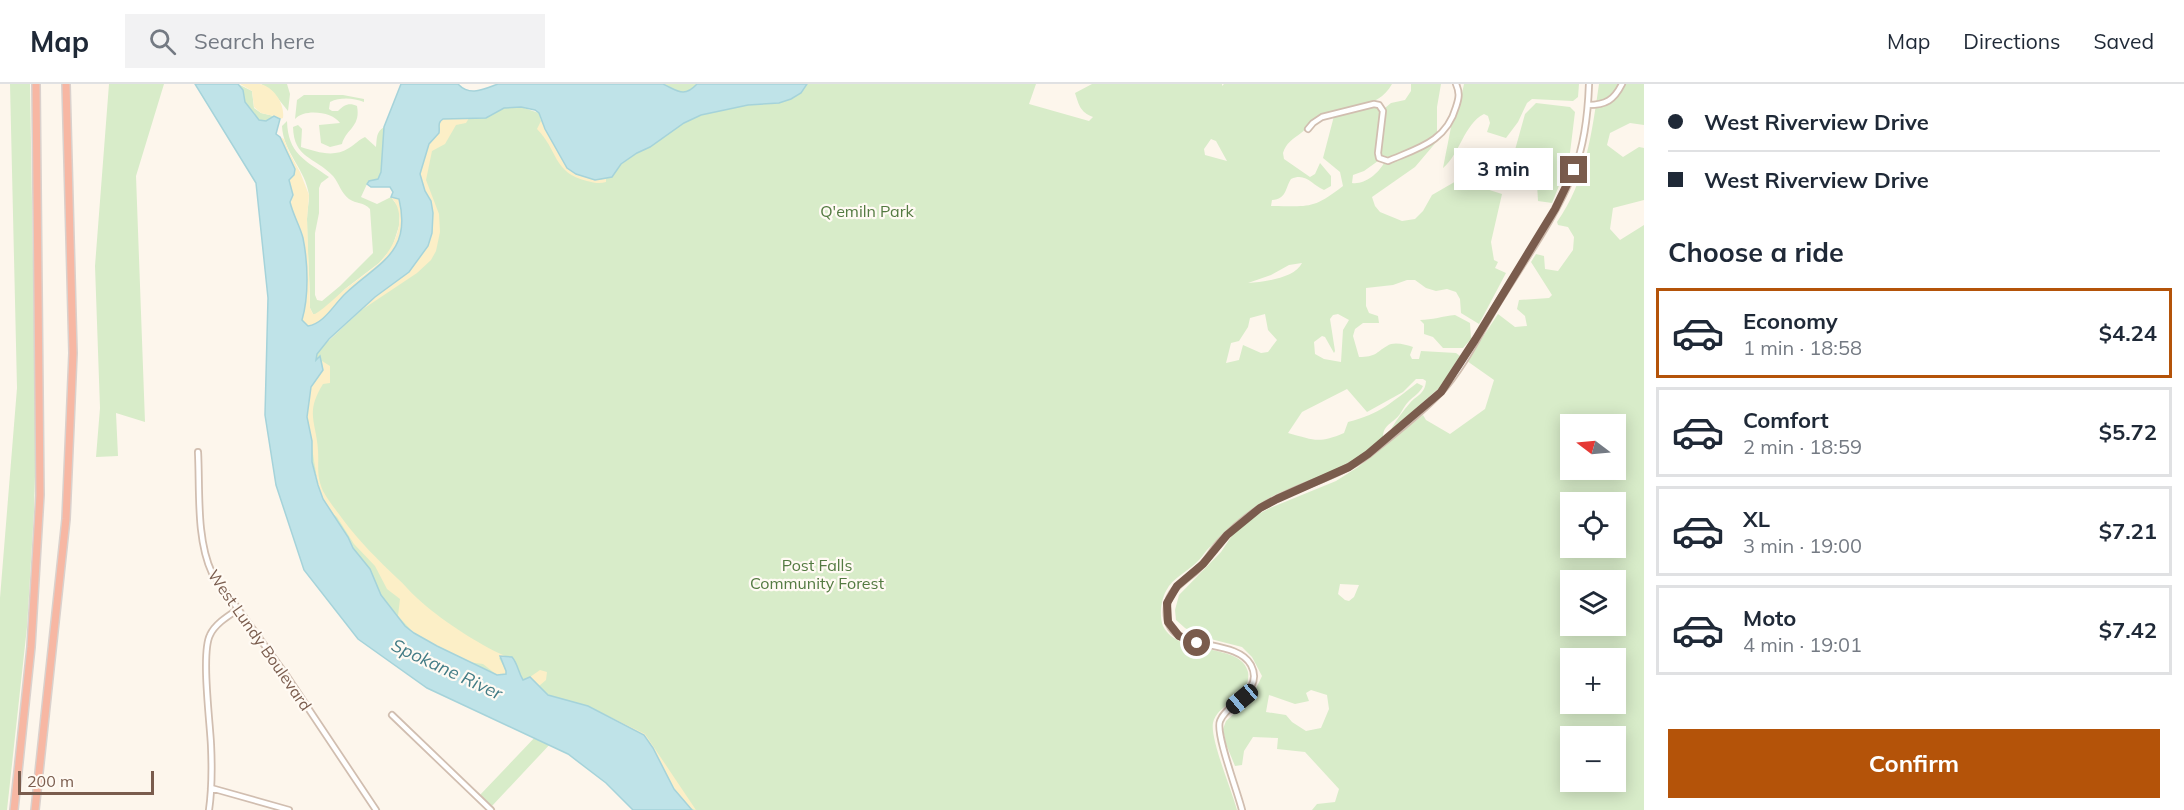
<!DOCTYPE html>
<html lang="en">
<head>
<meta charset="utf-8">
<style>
  :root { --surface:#fff; --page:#f2f2f3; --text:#1f2937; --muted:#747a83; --line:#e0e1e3; --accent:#b45309 }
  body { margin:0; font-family:Mulish,sans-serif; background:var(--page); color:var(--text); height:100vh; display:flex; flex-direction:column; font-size:22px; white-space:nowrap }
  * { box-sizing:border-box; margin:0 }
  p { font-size:20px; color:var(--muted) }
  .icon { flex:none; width:33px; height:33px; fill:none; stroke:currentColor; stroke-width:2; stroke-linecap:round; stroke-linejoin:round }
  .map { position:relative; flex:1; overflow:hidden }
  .side { display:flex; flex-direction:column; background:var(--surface); width:540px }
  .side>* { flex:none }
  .top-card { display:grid; align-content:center; height:132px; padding:0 24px; background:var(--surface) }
  .needle { width:39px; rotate:286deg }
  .buttons { position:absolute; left:1560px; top:330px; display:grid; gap:12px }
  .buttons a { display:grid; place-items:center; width:66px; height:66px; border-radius:0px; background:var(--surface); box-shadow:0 3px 15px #0003; font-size:30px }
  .scale { position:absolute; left:18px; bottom:15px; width:136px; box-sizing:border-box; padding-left:6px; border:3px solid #7a5c4d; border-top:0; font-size:16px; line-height:21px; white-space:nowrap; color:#7a5c4d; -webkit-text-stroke:4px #fffaf3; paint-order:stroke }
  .end { position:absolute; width:27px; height:27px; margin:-14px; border:8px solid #7a5c4d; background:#fff; box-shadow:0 0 0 3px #fff }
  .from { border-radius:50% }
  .bubble { position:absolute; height:42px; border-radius:0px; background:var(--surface); box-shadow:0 3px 15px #0003; font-size:20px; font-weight:700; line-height:42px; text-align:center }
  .car { position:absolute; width:18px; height:36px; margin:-18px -9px; border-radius:8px; box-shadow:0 0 4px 2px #0007; background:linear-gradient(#222 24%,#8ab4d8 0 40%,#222 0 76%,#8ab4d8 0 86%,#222 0) }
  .top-card b { display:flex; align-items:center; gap:21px; height:57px; font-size:22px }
  .top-card b+b { border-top:2px solid var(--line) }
  .top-card i { width:15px; height:15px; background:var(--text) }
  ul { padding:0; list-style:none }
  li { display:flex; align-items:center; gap:18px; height:90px; margin:0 12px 9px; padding:0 12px; border:3px solid var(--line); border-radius:0px }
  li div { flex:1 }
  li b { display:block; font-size:22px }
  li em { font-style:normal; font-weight:700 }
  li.active { border-color:var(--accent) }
  li>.icon { width:54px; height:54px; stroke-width:1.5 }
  h2 { padding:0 24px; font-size:27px; line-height:72px }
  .cta { display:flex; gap:12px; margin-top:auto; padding:12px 24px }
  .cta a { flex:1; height:69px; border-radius:0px; background:var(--accent); color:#fff; font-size:24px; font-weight:700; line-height:69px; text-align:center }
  header { display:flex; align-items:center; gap:36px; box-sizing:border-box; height:84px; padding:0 30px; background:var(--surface); border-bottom:2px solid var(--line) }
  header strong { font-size:28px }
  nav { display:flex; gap:33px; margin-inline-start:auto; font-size:21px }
  .search { width:420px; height:54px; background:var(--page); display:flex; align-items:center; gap:15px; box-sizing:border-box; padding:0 21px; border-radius:0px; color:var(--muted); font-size:22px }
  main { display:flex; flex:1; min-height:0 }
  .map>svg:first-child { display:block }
</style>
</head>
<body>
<header>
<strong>Map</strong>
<div class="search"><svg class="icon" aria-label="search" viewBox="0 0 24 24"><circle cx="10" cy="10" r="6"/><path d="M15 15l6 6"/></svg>Search here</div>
<nav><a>Map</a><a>Directions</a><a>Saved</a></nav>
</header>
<main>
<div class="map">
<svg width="1644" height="726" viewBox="0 0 1644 726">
  <rect width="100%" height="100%" fill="#fdf6ec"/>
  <path fill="#d8ecc9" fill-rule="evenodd" d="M10,0H30L36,357L34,427L27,543L7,726H0V514L17,304Z
    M109,0H164L136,92L145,338L116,329L118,372L96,373L100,324L95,182Z
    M238,0L252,7L254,24L261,29L274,32L266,37L259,36L245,18L243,6Z
    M261,0H287L290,10L288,27L272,7Z
    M663,0H697C684,14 678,7 663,0Z
    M807,0H1036L1029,20L1089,37L1093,33C1080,28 1079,21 1075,9L1092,0H1222V2L1224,0H1392C1377,27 1344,22 1318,33C1311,36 1307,45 1301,49C1293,55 1286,59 1283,69L1284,75L1310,93L1315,90L1320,79L1331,92V102L1324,106C1312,101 1306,88 1291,95C1285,104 1287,115 1272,116L1271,122C1309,122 1312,126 1343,102L1340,88L1323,74L1334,32L1374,21L1378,22L1382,28L1377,70L1378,77L1364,87L1353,91L1352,99C1364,101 1378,90 1384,79L1438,56L1415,83L1372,113L1375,122L1380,128L1402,137L1415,135L1423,127L1432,111L1458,96L1502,110L1491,158L1494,176L1498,178L1495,184L1506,189L1479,240L1461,229L1460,215L1456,208L1447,205L1436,207L1426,204L1415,196H1407L1393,201L1366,204V222L1369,229L1378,232L1379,239H1363L1355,245L1353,252L1359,273C1376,273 1375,269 1387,262C1394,257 1406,261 1413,263L1410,271L1412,275H1419L1421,267L1456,269L1460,272L1439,304L1391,346C1392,342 1406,323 1410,319C1417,311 1425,310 1426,297L1423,295H1416L1403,308L1367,328L1347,305L1302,328L1288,349C1314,356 1318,360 1344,349L1348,338C1380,330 1392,318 1417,299L1423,302C1420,309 1414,312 1409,317C1405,321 1403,325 1400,330C1394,339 1383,340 1383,353C1367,367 1349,380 1330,389C1311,399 1289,403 1271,413C1250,426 1228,443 1211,462C1206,466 1203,472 1199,476C1189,487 1173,493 1166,507C1161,516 1159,532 1163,542C1178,573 1242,558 1248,588C1252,613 1217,619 1213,639C1210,655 1232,707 1237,726H692L588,622L558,616L548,611L539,602L528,596H523L517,585L497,591L437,562L405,542L381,511L323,415L312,378L311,303L319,272L316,277L317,270L323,262L375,213L420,90L443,35L486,34L503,24L521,23L539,29L541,37L612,93L621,80L637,69L650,63L684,39L701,31L748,21L779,19L791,15L801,9ZM1211,55L1216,57L1227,77L1205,71L1204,65ZM1302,179C1295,194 1264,198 1248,199L1271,191L1289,181ZM1265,230L1268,246L1277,256L1268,268L1261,269L1243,261L1239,276L1226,279L1231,259L1239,257L1248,243L1250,234ZM1338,230L1349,236L1343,246L1341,278L1324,275L1315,270L1314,258L1322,252L1325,253L1334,269L1335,267L1330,235L1333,231Z
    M1411,0H1441L1437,23V52L1430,58L1388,76L1381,73L1380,69L1385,24L1391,19L1405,16L1411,7Z
    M1464,0H1579L1578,13L1573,17L1532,15L1527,19L1518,38L1506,54L1487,48L1490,39L1488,32L1484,30C1464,40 1460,70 1443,84L1451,43L1461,14Z
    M1599,0H1644V41L1630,39L1610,49L1607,61L1623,73L1639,63L1644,64V116L1613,124L1610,145L1620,156L1644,141V726H1312L1317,720L1335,718L1339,705L1305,668L1277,665L1278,654L1253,653L1244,667L1242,681L1235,682L1226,660L1223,645L1226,637L1252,613L1262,592L1252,573L1242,563L1199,552L1185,544L1176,536L1175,526L1179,511L1221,468L1235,447L1253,433L1270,424L1336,397L1358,383L1423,331L1426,336L1450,350L1485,325L1494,296L1467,277L1498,230L1515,243L1527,242L1525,232L1517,225L1519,216L1549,214L1552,211L1531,178L1536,170L1544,172L1545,185L1558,187L1573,166L1574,153L1568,143L1558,141L1557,138C1586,97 1592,48 1599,0ZM1570,340H1616V386H1570ZM1570,418H1616V464H1570ZM1570,496H1616V542H1570ZM1340,500L1359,501L1354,513L1349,517L1345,516L1338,510ZM1570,574H1616V620H1570ZM1311,606L1327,611L1329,625L1321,644L1306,647L1292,638L1286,631L1266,628L1269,611L1295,620L1309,617L1306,609ZM1570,652H1616V698H1570Z
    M304,11H343L364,15V18C353,14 341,13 330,18L329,25L332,27H338C344,21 349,18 357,22C361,43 346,45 342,60L330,63L321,59L319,41L340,39C333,28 305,24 295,35L297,16Z
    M1536,19L1570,23L1575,28L1569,77L1552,119L1538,117L1537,100L1508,91L1525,30Z
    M287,37C288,70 305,76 329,93L321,99L319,104V129L315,149V211L317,216L322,217L340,202L373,169L370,125C364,118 356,120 349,115C341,109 339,99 333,92C314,72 294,75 293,43L298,41L302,45L301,63C317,68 334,74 349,64C356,60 358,56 365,53L376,63C377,54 376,48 384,43L381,88L378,95L367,100L361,113L377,120L391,113L400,125L399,142L392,164L379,179L345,205L330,221L315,231L313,230L310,224C310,194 307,164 307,135C307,127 309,119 309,111C306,86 283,68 282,42Z
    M1455,231L1470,239L1471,255L1463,264H1443L1433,253L1424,250V240L1420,236C1432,236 1443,232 1455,231Z
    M538,650L553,657L491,723L479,712Z"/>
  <path fill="#fcefc7" d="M240,0C246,0 254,0 260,0C274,3 285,20 283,34L280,35L278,33L261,29L254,23L252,7Z
    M469,34L466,39L456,41L445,60L432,67L426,96L439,130L440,148L436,167L431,176L417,189L360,227L375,213L409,188L428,162L432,149L431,117L425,107L420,90L429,60L439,49C440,42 437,39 443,35Z
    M541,37L567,84L576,90L595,96L606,95V98C600,100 594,99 587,97C553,89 558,66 537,45Z
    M280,53L284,55L289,68L300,88L309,111L307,135L310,224L313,230H315C328,222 336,212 348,203C358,195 369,188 378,180C395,164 409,132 391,113L399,115C412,169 379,178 346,209C334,220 324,239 308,242L302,236C309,212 307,181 303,156C300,141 286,127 293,111L289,96L294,91L295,85Z
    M322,277L330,282V299L323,300C305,329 316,337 318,366C319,382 316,391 323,407C329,418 337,427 344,437C360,458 378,476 397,494C404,500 410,508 417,514C438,534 478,560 505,572L499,574L506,587V591H497L483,580L468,578L437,562L414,549L398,532L400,515L387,505L375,482L354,460L337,433L333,430L323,415L318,401L307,333L311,303L323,286Z
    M540,586L547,588L546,596L539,602L530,593Z
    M588,622L645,650L696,726L690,724L674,705L653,664L644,651Z"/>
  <path fill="#bfe3e8" stroke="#a5d3da" stroke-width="1.5" d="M195,0H238L243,6L245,18L259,36L266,37L274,32L280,35L276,50L280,53L295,85L294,91L289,96L293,111L290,118C293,131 300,142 303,154C308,179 309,212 302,236L308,242C325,239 334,220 346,209C379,178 412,169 399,115L391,113L393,108L390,103H371L367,100L369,97L378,95L381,88L384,43L401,0H458C470,13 484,5 498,0H663C678,7 684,14 697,0H807L801,9L791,15L779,19L748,21L701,31L684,39L650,63L637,69L621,80L612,93L595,96L576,90L567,84L545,45L539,29L535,26L521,23L504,24L486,34L443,35C437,39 440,42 439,49L429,60L420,90L425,107L431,117L433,129L432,149L428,162L409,188L375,213L329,255L317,270L316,276L320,272L323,286L311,303L307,333L312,357V378L318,401L323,415L348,453L353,464L370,485L381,511L405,542L414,549L437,562L497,591L506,590V587L500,572L512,573C518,580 518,588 523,596L530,593L548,611L588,622L644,651L653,664L674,705L692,726H633L606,699L568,670L427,604L358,555L304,486L276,401L265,331L268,214L256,99Z"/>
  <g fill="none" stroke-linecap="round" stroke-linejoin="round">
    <g stroke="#d1beb0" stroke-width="8">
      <path id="minor" d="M1588,21C1606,21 1614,16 1622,0
        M1308,45L1313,39L1322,33L1374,20L1379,21L1383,27L1378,69L1379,74L1388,77C1418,64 1446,58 1456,23C1459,14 1460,9 1456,0
        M198,368C200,406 196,455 212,489L286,591L376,726
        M392,631L491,726
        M211,704L289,726
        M209,726C212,705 212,683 211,661C210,638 201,569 210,551C215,540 228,532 237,526
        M1242,726C1238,709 1215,649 1220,637C1227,618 1265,608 1251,581C1234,550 1160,573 1167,522C1170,504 1185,497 1197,486C1206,478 1211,468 1219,459C1231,446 1245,434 1260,424C1294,402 1336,395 1369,370C1393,351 1419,331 1440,309C1461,287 1478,253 1493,227C1520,182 1555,135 1574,87C1585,59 1588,29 1589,0"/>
    </g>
    <g stroke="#dad1cd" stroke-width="10">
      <path id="highway" d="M14,726L31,563L40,411L36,0
        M35,726L66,435L70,341L73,269L66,0"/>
    </g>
    <use href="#minor" stroke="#fff" stroke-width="4.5"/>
    <use href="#highway" stroke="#f7b7a3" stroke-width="7"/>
  </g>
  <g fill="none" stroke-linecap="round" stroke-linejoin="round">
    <path stroke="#7a5c4d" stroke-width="8" d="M1197,559L1179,552L1168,538L1167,519L1177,502L1203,480L1227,451L1260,424L1277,415L1349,383L1368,370L1441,308L1475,256L1555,125L1574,86"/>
  </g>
  <g text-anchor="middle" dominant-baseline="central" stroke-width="4.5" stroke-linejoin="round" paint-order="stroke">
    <g font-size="16" fill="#537a41" stroke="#fffaf3">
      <text x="867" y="127">Q'emiln Park</text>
      <text x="817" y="481">Post Falls<tspan x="817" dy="18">Community Forest</tspan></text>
    </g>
    <g font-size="16" fill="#7a5c4d" stroke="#fffaf3">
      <text transform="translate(260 556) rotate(55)">West Lundy Boulevard</text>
    </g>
    <g font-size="18" font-style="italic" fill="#437c86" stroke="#fffaf3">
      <text transform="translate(447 585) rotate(25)">Spokane River</text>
    </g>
  </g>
</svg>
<div class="buttons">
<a><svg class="needle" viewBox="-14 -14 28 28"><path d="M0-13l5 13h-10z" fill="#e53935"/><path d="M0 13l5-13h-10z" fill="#747a83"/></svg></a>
<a><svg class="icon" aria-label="locate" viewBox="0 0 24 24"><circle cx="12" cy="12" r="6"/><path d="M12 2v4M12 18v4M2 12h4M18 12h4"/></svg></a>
<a><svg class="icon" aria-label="layers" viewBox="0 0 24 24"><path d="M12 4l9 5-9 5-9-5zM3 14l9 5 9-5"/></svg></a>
<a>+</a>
<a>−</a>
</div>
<div class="scale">200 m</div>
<i class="end from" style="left:1197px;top:559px"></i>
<i class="end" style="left:1574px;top:86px"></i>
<div class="bubble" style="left:1454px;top:64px;width:99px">3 min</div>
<i class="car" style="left:1242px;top:615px;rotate:230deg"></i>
</div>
<section class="side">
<div class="top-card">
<b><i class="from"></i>West Riverview Drive</b>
<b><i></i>West Riverview Drive</b>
</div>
<h2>Choose a ride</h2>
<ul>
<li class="active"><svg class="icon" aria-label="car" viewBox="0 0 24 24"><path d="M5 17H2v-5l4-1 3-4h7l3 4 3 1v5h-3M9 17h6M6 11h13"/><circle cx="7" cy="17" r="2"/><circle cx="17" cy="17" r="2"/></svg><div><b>Economy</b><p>1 min · 18:58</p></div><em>$4.24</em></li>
<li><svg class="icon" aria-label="car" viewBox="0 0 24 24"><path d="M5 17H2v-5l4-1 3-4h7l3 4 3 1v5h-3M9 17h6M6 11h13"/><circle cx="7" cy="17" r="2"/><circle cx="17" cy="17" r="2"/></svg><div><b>Comfort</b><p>2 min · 18:59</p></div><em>$5.72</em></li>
<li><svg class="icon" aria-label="car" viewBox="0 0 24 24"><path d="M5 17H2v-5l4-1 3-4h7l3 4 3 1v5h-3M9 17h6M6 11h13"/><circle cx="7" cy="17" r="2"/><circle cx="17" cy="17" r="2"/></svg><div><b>XL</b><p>3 min · 19:00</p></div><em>$7.21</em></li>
<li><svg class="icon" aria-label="car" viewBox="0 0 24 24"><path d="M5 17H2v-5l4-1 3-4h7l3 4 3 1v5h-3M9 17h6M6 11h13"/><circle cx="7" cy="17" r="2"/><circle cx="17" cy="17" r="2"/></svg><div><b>Moto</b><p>4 min · 19:01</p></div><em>$7.42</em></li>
</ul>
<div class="cta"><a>Confirm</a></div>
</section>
</main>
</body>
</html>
